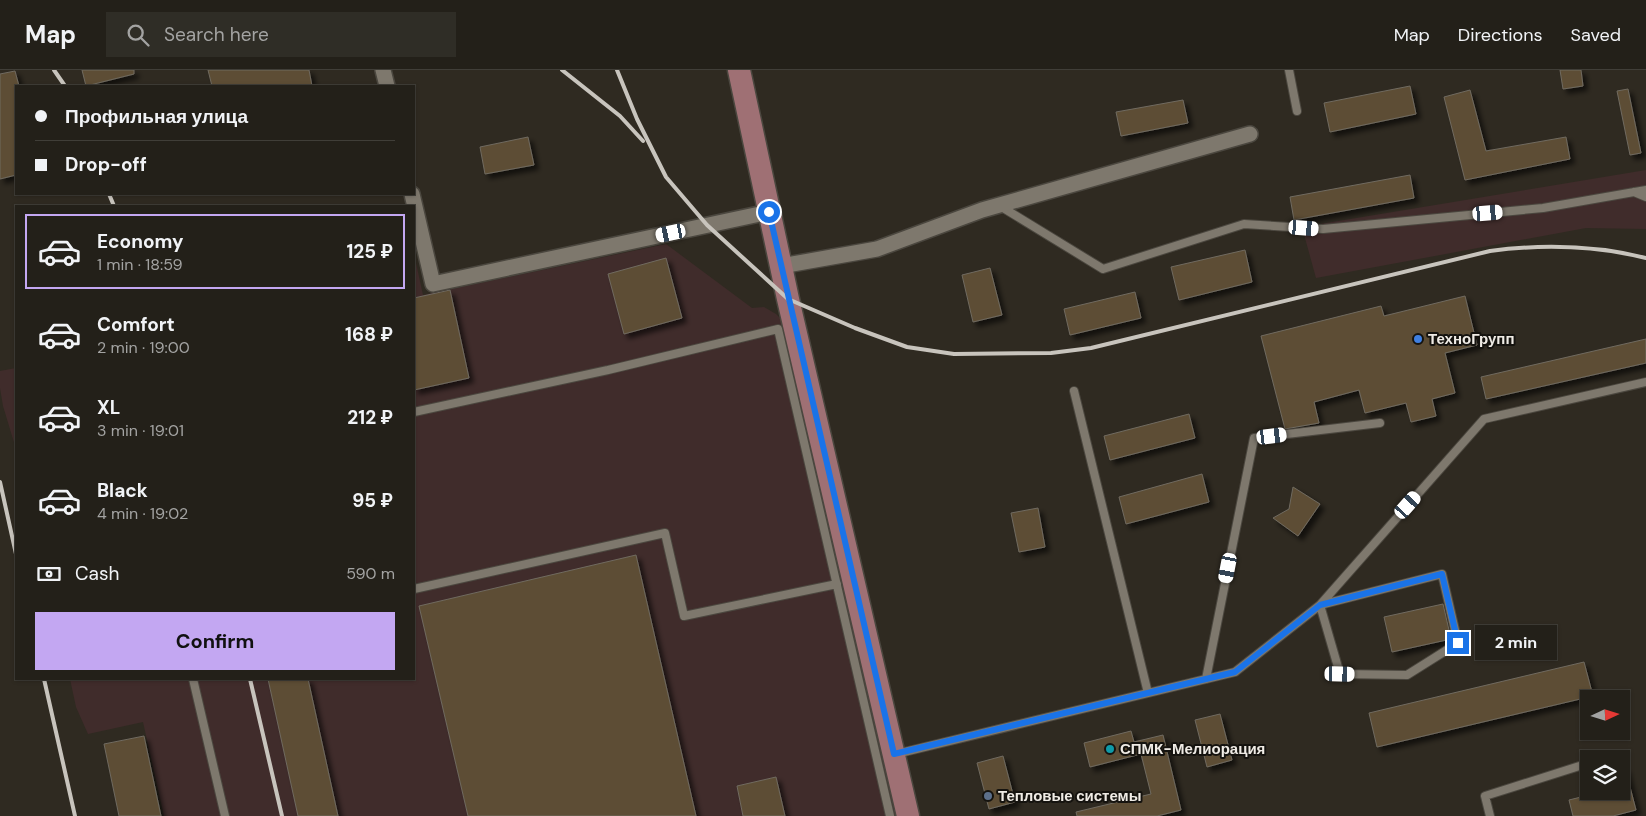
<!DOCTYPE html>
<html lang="en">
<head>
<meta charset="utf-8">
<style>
  :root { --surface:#232019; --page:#2f2d26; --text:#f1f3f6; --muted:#a3a3a2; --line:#403e38; --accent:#c3a7f2 }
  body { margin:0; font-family:"DM Sans",sans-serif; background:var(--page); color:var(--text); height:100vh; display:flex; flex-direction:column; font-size:19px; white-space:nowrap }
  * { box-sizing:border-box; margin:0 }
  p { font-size:16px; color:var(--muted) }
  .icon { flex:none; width:28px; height:28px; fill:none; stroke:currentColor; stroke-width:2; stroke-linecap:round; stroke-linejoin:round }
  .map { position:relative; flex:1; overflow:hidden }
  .panel { position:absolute; left:15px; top:135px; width:400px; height:475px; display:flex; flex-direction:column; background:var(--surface); border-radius:0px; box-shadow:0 1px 4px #0004,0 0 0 1px var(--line) }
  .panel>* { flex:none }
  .top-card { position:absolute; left:15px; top:15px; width:400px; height:110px; border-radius:0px; box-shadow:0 1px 4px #0004,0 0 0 1px var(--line); display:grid; align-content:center; height:110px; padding:0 20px; background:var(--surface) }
  .needle { width:32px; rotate:86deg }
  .controls { position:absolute; left:1580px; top:620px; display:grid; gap:10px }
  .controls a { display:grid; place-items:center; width:50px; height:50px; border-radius:0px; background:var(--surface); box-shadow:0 1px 4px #0004,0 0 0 1px var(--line); font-size:25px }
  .end { position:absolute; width:22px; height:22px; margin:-11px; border:6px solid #1a73e8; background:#fff; box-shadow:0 0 0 2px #fff }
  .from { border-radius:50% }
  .bubble { position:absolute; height:35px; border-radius:0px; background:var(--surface); box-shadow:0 1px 4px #0004,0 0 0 1px var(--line); font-size:16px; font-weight:700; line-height:35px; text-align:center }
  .car { position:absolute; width:15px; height:30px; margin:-15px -8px; border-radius:6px; box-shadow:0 0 4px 1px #0007; background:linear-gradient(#fff 24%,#345 0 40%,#fff 0 76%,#345 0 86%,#fff 0) }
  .top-card b { display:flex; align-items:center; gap:18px; height:48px; font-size:19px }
  .top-card b+b { border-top:1px solid var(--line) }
  .top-card i { width:12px; height:12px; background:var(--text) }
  ul { padding:9px 0 0; list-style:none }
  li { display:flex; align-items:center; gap:15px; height:75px; margin:0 10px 8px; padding:0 10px; border:2px solid transparent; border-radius:0px }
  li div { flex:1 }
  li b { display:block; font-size:19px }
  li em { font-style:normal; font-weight:700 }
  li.selected { border-color:var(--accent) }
  li>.icon { width:45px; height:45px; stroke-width:1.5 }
  .pay { display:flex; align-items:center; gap:12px; height:55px; padding:0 20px; font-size:19px }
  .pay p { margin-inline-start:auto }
  .cta { display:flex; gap:10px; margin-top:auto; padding:10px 20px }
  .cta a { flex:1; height:58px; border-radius:0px; background:var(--accent); color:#111; font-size:20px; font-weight:700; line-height:58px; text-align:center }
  header { display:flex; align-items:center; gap:30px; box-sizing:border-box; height:70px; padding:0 25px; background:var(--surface); border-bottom:1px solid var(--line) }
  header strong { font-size:24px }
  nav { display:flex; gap:28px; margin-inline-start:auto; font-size:18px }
  .search { width:350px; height:45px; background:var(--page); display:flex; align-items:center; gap:12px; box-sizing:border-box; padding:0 18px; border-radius:0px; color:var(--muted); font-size:19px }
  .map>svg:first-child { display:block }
</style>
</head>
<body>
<header>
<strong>Map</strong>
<div class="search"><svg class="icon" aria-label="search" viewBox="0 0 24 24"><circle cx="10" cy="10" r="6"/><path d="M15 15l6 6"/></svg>Search here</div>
<nav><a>Map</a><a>Directions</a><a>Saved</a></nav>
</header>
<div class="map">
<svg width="1646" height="746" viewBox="0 0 1646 746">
  <defs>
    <filter id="shadow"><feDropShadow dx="4.5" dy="4.5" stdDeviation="2.5" flood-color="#0009"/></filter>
  </defs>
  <rect width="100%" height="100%" fill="#2f2a21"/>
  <path fill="#402c2b" d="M1646,100V159L1586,158L1316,208L1302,157Z
    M666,174L752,238L764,237L776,244L784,252L898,746H164L143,652L88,664L76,637L70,609H414V191L416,193L423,225Z
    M16,298V379L3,336L0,318V301Z"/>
  <path fill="#5d4e34" stroke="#706a60" filter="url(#shadow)" d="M82,0H134V4L86,16Z
    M208,0H309L312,16H212Z
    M1560,0H1581L1583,16L1563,19Z
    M15,1L19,16H16V105L0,109V4Z
    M1410,16L1416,44L1330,62L1324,33Z
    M1628,19L1641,83L1630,85L1617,21Z
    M1470,20L1486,81L1566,67L1570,89L1465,110L1444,27Z
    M1183,30L1188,53L1121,66L1116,42Z
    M528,67L534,95L485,104L480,77Z
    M1410,105L1414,128L1294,150L1290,127Z
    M1245,180L1252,212L1179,230L1171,197Z
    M666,188L682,248L624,264L608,204Z
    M990,198L1002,245L973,252L962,205Z
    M450,220L469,308L414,320V228Z
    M1135,222L1141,248L1070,265L1064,239Z
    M1465,226L1477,275L1445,283L1455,323L1432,329L1436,346L1411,352L1406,333L1365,343L1359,320L1314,332L1319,353L1285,359L1261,266L1381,236L1384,246Z
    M1646,269V293L1486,329L1481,307Z
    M1189,344L1195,368L1110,390L1104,366Z
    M1202,404L1209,432L1126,454L1119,427Z
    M1293,417L1320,434L1298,466L1273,448L1289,439Z
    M1038,438L1045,477L1019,482L1011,443Z
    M636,485L696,746H468L419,536Z
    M1443,534L1451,569L1392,582L1384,547Z
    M1584,592L1593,626L1377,677L1369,643Z
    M268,609H308L338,746H298Z
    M1220,644L1232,690L1207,697L1195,650Z
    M1131,661L1134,672L1163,665L1181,740L1157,746H1077L1076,742L1151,724L1141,684L1090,697L1084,673Z
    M144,666L161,746H119L104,674Z
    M1003,686L1015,732L989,739L977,693Z
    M1625,698L1636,740L1613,746H1573L1569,730L1605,721H1621V699Z
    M776,707L785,746H743L737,716Z"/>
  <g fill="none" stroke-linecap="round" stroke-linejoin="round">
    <g stroke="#4b473f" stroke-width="10">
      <path id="lane" d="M1289,0L1297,41
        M1634,122L1646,127
        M1000,136L1103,199L1244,154L1323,159L1543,138L1646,120
        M1074,321L1148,623
        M414,342L608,300L778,259L890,746
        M1442,504L1458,573L1407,605L1340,604L1320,535Z
        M414,519L665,463L684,546L837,514
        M193,609L225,746
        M1206,609L1254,368L1380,353
        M896,684L1235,602L1320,535L1484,349L1646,312
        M1601,689L1611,686
        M1490,746L1485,726L1589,693"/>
    </g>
    <g stroke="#4b473f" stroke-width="18">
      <path id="street" d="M383,0L387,16
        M412,124L433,214L769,142
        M781,196L877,179L982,140L1250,64"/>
    </g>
    <g stroke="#4b473f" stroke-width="25">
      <path id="secondary" d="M739,0L788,229L908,746"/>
    </g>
    <use href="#lane" stroke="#7e786d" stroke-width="8"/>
    <use href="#street" stroke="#7e786d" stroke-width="15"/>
    <use href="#secondary" stroke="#9f7074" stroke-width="22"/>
    <path stroke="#c8c4bd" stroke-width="4" d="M54,0L65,16
      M562,0L620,46L643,71
      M617,0L637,49L666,107L707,155L788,229L855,258L907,277L954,284L1051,283L1091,278L1490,181C1543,174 1593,175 1646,188
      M109,124L114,136
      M0,412L16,484
      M44,609L75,746
      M250,609L282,746"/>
  </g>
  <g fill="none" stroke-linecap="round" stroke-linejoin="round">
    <path stroke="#1a73e8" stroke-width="6" d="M769,142L894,684L1235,602L1320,535L1442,504L1458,573"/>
  </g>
  <circle fill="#3f7fe0" stroke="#15130f" stroke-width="2" cx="1418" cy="269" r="5"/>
  <circle fill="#0f9aa8" stroke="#15130f" stroke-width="2" cx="1110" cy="679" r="5"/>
  <circle fill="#5c6f8a" stroke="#15130f" stroke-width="2" cx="988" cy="726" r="5"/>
  <g text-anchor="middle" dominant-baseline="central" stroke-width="4" stroke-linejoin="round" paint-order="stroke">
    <g font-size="15" font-weight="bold" fill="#efebe5" stroke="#15130f" text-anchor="start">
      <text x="1428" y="269">ТехноГрупп</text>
      <text x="1120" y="679">СПМК-Мелиорация</text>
      <text x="998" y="726">Тепловые системы</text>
    </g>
  </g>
</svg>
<div class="controls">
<a><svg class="needle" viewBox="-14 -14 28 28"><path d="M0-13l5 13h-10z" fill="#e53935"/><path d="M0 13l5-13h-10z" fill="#a3a3a2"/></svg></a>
<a><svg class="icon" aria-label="layers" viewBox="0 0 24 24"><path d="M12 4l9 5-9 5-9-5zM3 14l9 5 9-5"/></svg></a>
</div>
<i class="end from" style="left:769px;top:142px"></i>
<i class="end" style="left:1458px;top:573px"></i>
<div class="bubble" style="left:1475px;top:555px;width:82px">2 min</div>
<i class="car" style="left:1488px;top:143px;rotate:85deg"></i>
<i class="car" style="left:1304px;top:158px;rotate:94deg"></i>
<i class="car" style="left:671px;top:163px;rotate:258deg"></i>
<i class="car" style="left:1272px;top:366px;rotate:83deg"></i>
<i class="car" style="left:1408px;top:435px;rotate:42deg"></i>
<i class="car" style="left:1228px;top:498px;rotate:191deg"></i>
<i class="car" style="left:1340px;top:604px;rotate:91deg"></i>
<div class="top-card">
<b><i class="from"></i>Профильная улица</b>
<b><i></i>Drop-off</b>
</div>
<section class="panel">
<ul>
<li class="selected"><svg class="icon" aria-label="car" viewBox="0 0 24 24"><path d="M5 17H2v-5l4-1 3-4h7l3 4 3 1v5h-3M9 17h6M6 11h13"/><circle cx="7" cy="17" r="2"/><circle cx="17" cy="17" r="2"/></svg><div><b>Economy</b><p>1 min · 18:59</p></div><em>125 ₽</em></li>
<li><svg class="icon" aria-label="car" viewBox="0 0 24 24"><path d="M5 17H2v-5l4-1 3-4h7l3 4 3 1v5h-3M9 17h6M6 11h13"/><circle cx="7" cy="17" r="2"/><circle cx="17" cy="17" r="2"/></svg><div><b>Comfort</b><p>2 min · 19:00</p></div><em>168 ₽</em></li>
<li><svg class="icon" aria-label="car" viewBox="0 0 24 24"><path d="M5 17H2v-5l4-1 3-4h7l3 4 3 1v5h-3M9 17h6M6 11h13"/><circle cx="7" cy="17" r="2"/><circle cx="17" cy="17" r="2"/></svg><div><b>XL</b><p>3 min · 19:01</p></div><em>212 ₽</em></li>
<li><svg class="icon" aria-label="car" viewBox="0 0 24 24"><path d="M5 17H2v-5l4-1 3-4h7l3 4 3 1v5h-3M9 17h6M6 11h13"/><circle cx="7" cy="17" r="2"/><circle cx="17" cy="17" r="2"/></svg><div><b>Black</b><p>4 min · 19:02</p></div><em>95 ₽</em></li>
</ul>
<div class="pay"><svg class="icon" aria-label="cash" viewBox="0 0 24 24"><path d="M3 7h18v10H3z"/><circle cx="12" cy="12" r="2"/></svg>Cash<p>590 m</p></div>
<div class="cta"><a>Confirm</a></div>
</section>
</div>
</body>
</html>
